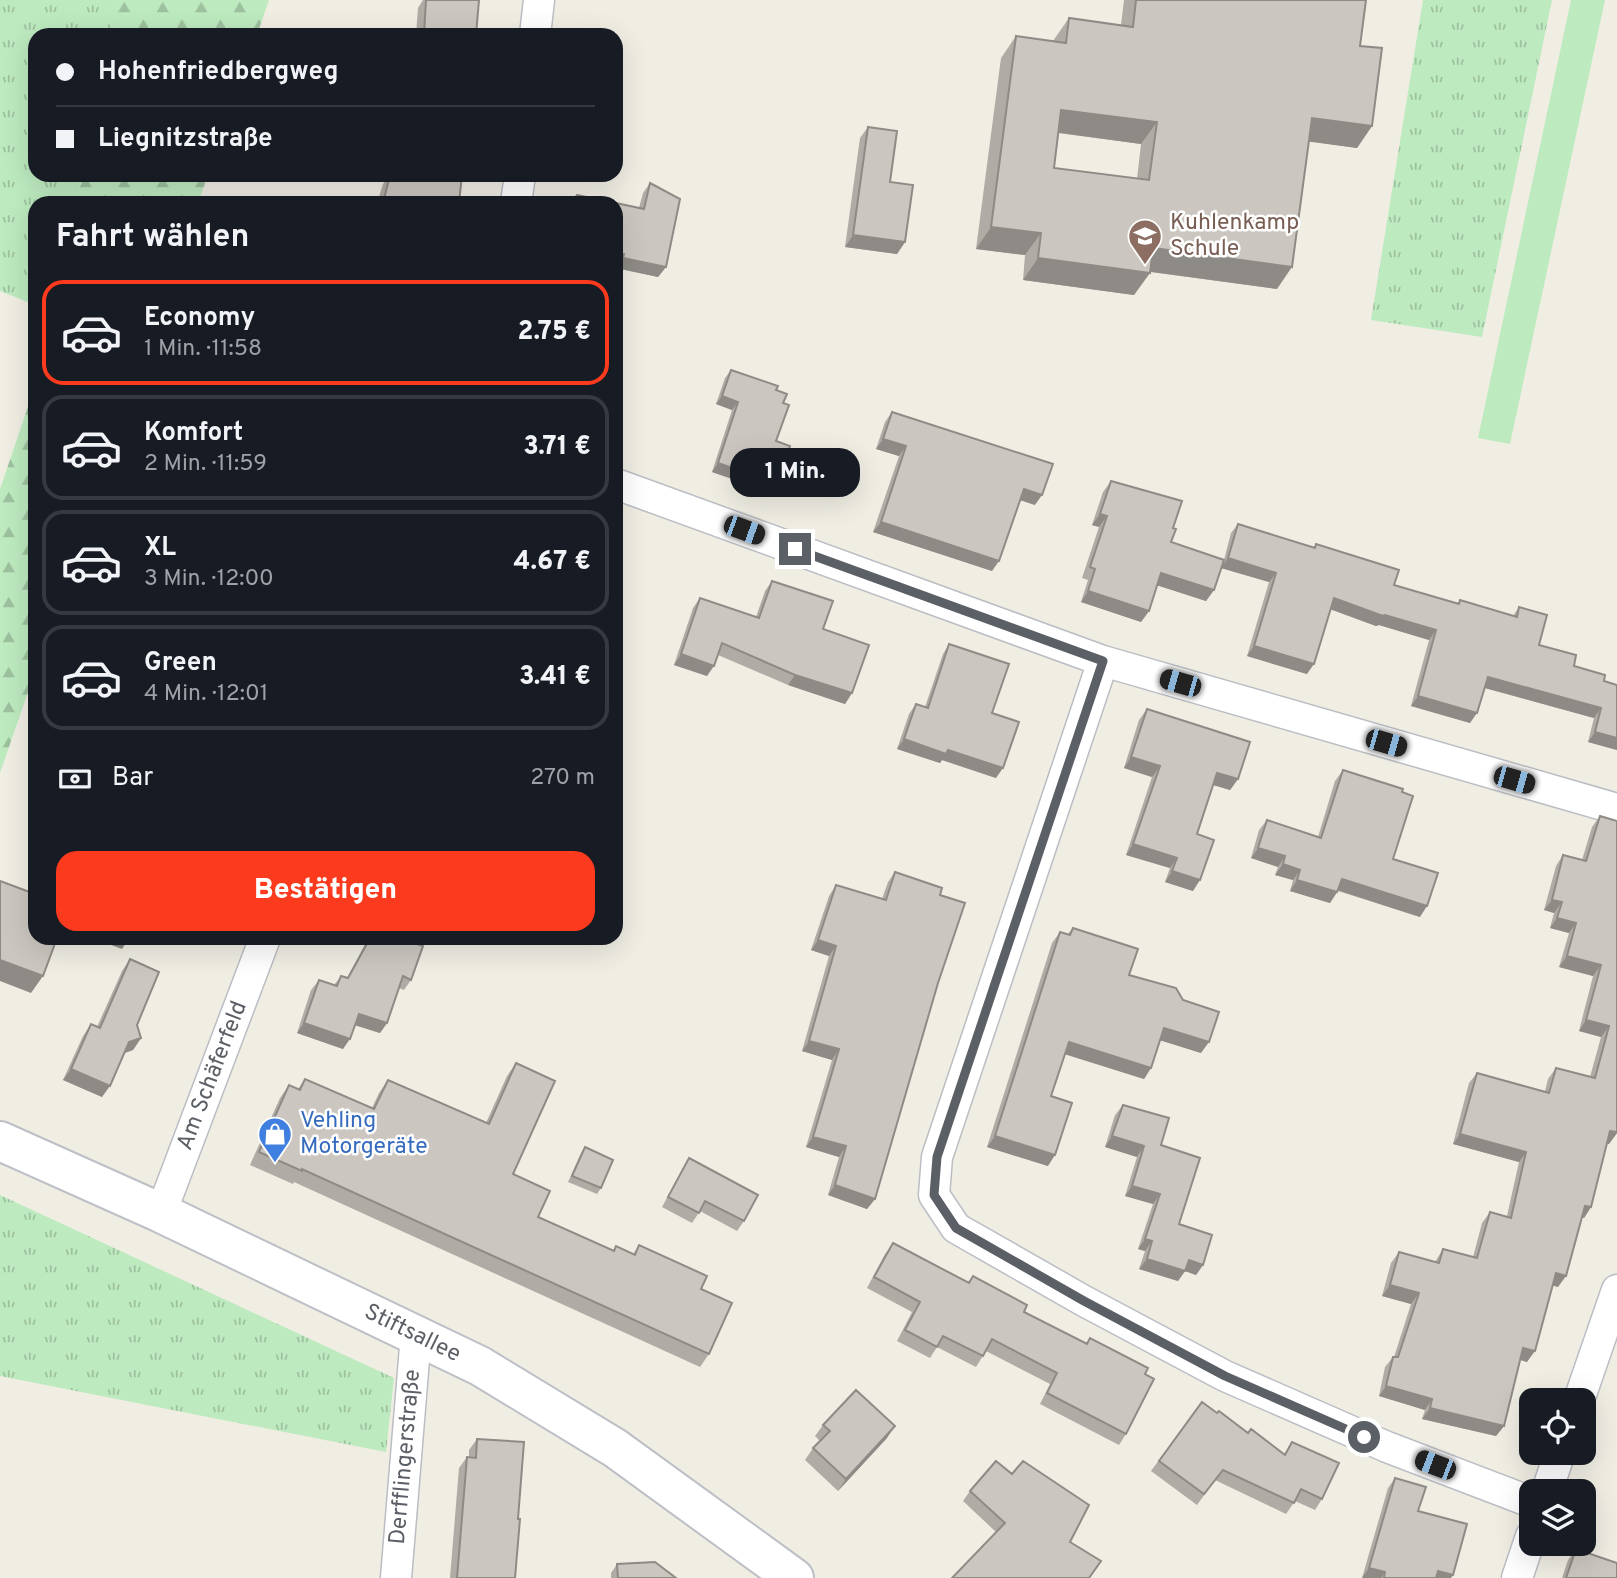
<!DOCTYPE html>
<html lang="de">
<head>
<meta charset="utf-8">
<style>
  :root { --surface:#171b24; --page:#20242c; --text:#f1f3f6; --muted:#9ea1a6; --line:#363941; --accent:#fc3a1d }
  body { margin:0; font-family:Overpass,sans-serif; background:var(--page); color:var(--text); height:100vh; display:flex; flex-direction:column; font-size:26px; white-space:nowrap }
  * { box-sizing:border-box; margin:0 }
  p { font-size:23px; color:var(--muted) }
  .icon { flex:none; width:38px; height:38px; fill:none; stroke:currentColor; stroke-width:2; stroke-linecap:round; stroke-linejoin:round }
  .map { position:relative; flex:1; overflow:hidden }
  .details { position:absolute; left:28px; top:196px; width:595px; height:749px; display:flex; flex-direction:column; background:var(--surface); border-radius:21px; box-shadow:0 7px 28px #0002 }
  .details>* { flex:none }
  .hud { position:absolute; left:28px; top:28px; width:595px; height:154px; border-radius:21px; box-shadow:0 7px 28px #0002; display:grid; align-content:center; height:154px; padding:0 28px; background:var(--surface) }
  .buttons { position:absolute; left:1519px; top:1388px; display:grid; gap:14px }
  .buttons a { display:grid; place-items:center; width:77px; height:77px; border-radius:14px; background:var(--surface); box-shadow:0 7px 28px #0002; font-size:35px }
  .end { position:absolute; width:32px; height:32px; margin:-16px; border:9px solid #5b5f66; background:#fff; box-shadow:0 0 0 4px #fff }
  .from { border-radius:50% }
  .bubble { position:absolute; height:49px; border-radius:21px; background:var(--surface); box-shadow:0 7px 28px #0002; font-size:23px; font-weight:800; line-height:49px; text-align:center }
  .car { position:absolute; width:21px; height:42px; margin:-21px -10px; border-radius:9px; box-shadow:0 0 5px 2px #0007; background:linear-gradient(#222 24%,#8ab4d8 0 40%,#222 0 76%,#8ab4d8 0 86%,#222 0) }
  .hud b { display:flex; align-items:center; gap:24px; height:66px; font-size:26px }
  .hud b+b { border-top:2px solid var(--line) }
  .hud i { width:18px; height:18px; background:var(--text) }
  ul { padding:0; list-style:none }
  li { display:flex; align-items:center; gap:21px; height:105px; margin:0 14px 10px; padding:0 14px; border:4px solid var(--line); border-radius:21px }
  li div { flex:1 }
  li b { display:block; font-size:26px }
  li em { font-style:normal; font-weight:800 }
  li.active { border-color:var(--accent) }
  li>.icon { width:63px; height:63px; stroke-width:1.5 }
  h2 { padding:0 28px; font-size:32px; line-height:84px }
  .pay { display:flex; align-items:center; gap:18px; height:77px; padding:0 28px; font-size:26px }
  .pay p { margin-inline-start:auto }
  .primary-button { display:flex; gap:14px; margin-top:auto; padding:14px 28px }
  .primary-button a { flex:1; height:80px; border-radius:21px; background:var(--accent); color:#fff; font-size:28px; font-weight:800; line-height:80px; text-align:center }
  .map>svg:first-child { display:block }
</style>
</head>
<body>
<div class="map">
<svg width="1617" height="1578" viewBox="0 0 1617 1578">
  <defs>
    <pattern id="grass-tufts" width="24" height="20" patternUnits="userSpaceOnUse" patternTransform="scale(1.75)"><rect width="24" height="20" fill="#bdeabf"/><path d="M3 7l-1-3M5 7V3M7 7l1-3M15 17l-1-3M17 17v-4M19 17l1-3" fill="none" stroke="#9dc19f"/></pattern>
    <pattern id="forest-firs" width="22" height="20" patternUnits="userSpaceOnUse" patternTransform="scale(1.75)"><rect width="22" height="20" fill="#bdeabf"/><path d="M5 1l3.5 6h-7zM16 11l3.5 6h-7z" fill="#9dc19f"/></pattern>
  </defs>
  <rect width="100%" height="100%" fill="#f0eee3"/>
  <path fill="url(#grass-tufts)" d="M0,0H118L111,35H35V175H82L77,203H35V305L0,291Z
    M1423,0H1552L1482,337L1371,320Z
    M0,1195L394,1378L386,1452L0,1376Z"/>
  <path fill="url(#forest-firs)" d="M118,0H269L257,35H111Z
    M82,175H208L198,203H77Z
    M35,386V672L0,773V489Z"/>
  <path fill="#bdeabf" d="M1571,0H1605L1510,444L1478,438Z"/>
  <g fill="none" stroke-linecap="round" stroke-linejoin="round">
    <g stroke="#bbbdc4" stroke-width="33">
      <path id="minor" d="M535,35L539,0
        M516,203L520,175
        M616,484L1103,661L1617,809
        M1103,661L937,1157L934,1195L956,1228L1084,1301L1225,1376L1387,1447L1531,1502
        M161,1213L265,938
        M1579,1400L1617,1290
        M1547,1491L1560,1452
        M396,1578L416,1335
        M1517,1578L1531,1536"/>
    </g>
    <g stroke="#bcbfc6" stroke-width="42">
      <path id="secondary" d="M0,1141L161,1213L480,1366L615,1448L794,1578"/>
    </g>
    <use href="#minor" stroke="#fff" stroke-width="30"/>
    <use href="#secondary" stroke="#fff" stroke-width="38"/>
  </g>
  <path fill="#afaba5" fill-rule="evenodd" d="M423,0H479L476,35H416L418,8Z
    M1124,0H1366L1360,46L1372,126L1357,148L1309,141L1277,289L1150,272L1134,295L1023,280L1025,255L976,249L1001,58L1016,36L1053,41L1069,18L1121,25ZM1058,133L1141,144L1137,179L1054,168Z
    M868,127L890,182L905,242L897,254L845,247L860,138Z
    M389,175H462L459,203H377L383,184Z
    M650,183L666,267L658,277L616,268V203L639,208L643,193Z
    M731,370L776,390L783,403L776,441L777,484L771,492L712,472L732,410L716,404L725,378Z
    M892,412L1035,505L1020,500L992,571L873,532L899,456L876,449L885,422Z
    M1111,481L1173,528L1171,542L1224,560L1231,533L1238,524L1314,547L1316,544L1394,585L1458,603L1460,600L1513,616L1519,607L1539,645L1574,666L1604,681L1617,685V750L1588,742L1594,718L1485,688L1470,723L1411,706L1429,640L1379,625L1376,626L1330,609L1307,674L1247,656L1269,582L1221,568L1214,590L1206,601L1157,585L1149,611L1141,622L1081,602L1088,580L1082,578L1099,527L1092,525L1103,492Z
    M772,581L823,629L852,693L845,704L788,685L718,655L707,676L674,665L693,608L700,598L756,617L765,591Z
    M949,644L992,713L996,778L942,760L940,763L897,749L909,714L916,704L925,707L943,654Z
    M1147,709L1238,779L1230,790L1213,785L1197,834L1193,891L1165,882L1170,868L1126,855L1152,777L1124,768L1139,720Z
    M1343,770L1393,859L1420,917L1338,891L1330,903L1290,891L1293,880L1275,875L1278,867L1251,858L1259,830L1267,820L1318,837L1335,781Z
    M1600,816L1617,1133L1609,1144L1607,1143L1591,1207L1584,1218H1582L1558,1287L1552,1285L1527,1362L1520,1360L1504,1426L1496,1436L1422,1419L1425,1410L1379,1396L1385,1367L1393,1357H1394L1411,1304L1382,1296L1391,1263L1399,1252L1435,1262L1443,1249L1473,1257L1482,1223L1490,1212L1507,1216L1519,1162L1453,1144L1469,1083L1477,1073L1545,1091L1548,1079L1556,1068L1590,1077L1601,1037L1579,1031L1593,976L1559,967L1569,933L1550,928L1554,913L1544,910L1556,866L1563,855L1582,860L1592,827Z
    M895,872L940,895L938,983L875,1199L867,1209L828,1195L839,1157L806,1147L832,1060L802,1051L829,956L811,950L829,896L836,885L882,899L888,882Z
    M1073,928L1129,975L1201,1053L1160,1040L1151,1068L1144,1079L1065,1054L1051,1096L1048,1166L987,1147L1052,943L1060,932L1068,934Z
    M358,938H404L411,980L404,990L399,988L387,1023L380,1033L355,1025L343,1049L297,1033L311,990L319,980L334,985L341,976L347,978L367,941Z
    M130,959L137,1025L141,1038L133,1050L125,1053L102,1097L63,1080L83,1036L91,1024L97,1027L122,971Z
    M516,1063L513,1174L538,1217L613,1251L616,1246L633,1254L639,1245L701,1289L709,1354L700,1367L294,1182L293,1184L250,1165L280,1098L289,1085L298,1089L305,1079L372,1108L379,1093L388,1080L486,1123L507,1076Z
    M1123,1105L1161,1145L1179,1224L1203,1265L1196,1275L1185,1271L1178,1281L1139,1269L1145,1251L1138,1249L1153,1204L1125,1196L1137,1157L1105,1147L1115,1115Z
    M585,1147L601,1188L597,1194L568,1182L581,1153Z
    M689,1158L744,1221L737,1231L700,1211L692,1223L662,1207L683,1168Z
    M893,1243L968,1282L973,1276L1024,1312L1087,1343L1090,1338L1145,1374L1126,1434L1119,1445L1040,1404L1050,1384L986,1351L976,1367L937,1347L930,1358L897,1341L912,1312L867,1288L885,1254Z
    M1202,1402L1217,1413L1248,1433L1284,1454L1292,1442L1322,1499L1315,1510L1295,1501L1286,1514L1215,1480L1197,1505L1151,1471Z
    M823,1425L887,1438L838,1491L805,1460L813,1448L820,1441L815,1436Z
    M477,1439L518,1519L515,1578H450L459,1468L467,1457L469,1458V1450Z
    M1012,1474L1089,1505L996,1532L963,1501L970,1491Z
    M1395,1478L1418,1511L1451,1578H1362L1388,1488Z
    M1576,1549L1617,1578H1562L1568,1560Z
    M617,1564L676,1578H611V1573Z"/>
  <path fill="#8e8b86" d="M1061,110L1157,122L1141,144L1046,131Z
    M1312,118L1372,126L1357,148L1297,140Z
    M991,227L1041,233L1025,255L976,249Z
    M853,235L905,242L897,254L845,247Z
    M1153,248L1292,267L1277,289L1138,270Z
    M616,253L624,254L616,264Z
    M623,258L666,267L658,277L616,268Z
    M1038,258L1150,273L1134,295L1023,280Z
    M722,396L738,402L732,410L716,404Z
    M883,439L906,446L899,456L876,449Z
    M718,463L777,484L771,492L712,472Z
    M1024,489L1042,495L1035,505L1017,499Z
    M1100,514L1107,516L1099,527L1092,525Z
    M881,522L999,561L992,571L873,532Z
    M1228,558L1276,573L1269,582L1221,568Z
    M1161,573L1214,590L1206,601L1153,584Z
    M1088,591L1149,611L1141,622L1081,602Z
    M1334,598L1385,615L1436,630L1429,640L1379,625L1376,626L1327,608Z
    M1254,646L1314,664L1307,674L1247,656Z
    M681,654L714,666L707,676L674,665Z
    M795,675L852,693L845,704L788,685Z
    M1488,677L1601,708L1594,718L1481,687Z
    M1418,696L1477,713L1470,723L1411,706Z
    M1595,732L1617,738V750L1588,742Z
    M904,739L948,750L1003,768L996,778L942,760L940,763L897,749Z
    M1131,757L1160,766L1152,777L1124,768Z
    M1217,773L1238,779L1230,790L1210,784Z
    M1133,844L1177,858L1170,868L1126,855Z
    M1258,848L1285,856L1278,867L1251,858Z
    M1283,864L1300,870L1293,880L1275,875Z
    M1172,871L1200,880L1193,891L1165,882Z
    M1342,879L1427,906L1420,917L1334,889Z
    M1297,880L1337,892L1330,903L1290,891Z
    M1552,900L1562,902L1554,913L1544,910Z
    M1557,918L1576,923L1569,933L1550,928Z
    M96,938H112L126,943L122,949L95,939Z
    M358,938H369L367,941Z
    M818,940L836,946L829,956L811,950Z
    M1567,956L1601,965L1593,976L1559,967Z
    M0,960L43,976L31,993L0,981Z
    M359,1014L387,1023L380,1033L351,1024Z
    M1586,1020L1609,1026L1601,1037L1579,1031Z
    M304,1023L350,1039L343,1049L297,1033Z
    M1164,1028L1209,1042L1201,1053L1156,1039Z
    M141,1038L133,1050L121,1054L129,1042Z
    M809,1041L839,1049L832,1060L802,1051Z
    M1069,1042L1151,1068L1144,1079L1061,1053Z
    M71,1069L110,1086L102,1097L63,1080Z
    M1610,1131L1617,1133L1609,1144L1603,1142Z
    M1460,1134L1526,1152L1519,1162L1453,1144Z
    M995,1136L1055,1155L1048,1166L987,1147Z
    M1112,1136L1144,1146L1137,1157L1105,1147Z
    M813,1137L846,1146L839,1157L806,1147Z
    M835,1185L875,1199L867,1209L828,1195Z
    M1132,1186L1160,1194L1153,1204L1125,1196Z
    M1585,1206L1591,1207L1584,1218L1578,1216Z
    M1145,1239L1152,1241L1145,1251L1138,1249Z
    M1147,1259L1189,1260L1203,1265L1196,1275L1185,1271L1178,1281L1139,1269Z
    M1556,1273L1566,1276L1558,1287L1548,1284Z
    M1390,1285L1419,1293L1411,1304L1382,1296Z
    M1523,1348L1535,1351L1527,1362L1516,1358Z
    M1386,1386L1432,1399L1425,1410L1379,1396Z
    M1430,1408L1504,1426L1496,1436L1422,1419Z
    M895,1426L887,1438L838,1491L846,1479Z
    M1369,1568L1385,1572L1381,1578H1362Z
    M1438,1571L1453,1575L1451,1578H1433Z"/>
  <path fill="#cbc7c0" stroke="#8e8b86" stroke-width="2" fill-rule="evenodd" d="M426,0H479L476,35H424Z
    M1136,0H1366L1360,46L1382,48L1372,126L1312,118L1292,267L1153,248L1150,273L1038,258L1041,233L991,227L1016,36L1066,43L1069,18L1133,27ZM1061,110L1157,122L1149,180L1054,168Z
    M868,127L897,131L890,182L913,185L905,242L853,235Z
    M390,175H462L459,203H383Z
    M650,183L680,199L666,267L623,258L624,254L616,253V203L644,209Z
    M577,195L616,203H572Z
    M731,370L778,386L776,390L787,394L783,403L789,405L776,441L790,446L777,484L718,463L738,402L722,396Z
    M892,412L1053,464L1042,495L1024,489L999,561L881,522L906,446L883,439Z
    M1111,481L1182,501L1173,528L1176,529L1171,542L1224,560L1214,590L1161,573L1149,611L1088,591L1095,569L1090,567L1107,516L1100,514Z
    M1238,524L1315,548L1316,544L1399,570L1394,585L1459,604L1460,600L1517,617L1519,607L1547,615L1539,645L1576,655L1574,666L1605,675L1604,681L1617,685V738L1595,732L1601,708L1488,677L1477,713L1418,696L1436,630L1385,615L1383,616L1334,598L1314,664L1254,646L1276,573L1228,558Z
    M772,581L833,601L823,629L869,645L852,693L795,675L722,643L714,666L681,654L700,598L759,618Z
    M949,644L1009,664L992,713L1019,722L1003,768L948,750L946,754L904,739L916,704L928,708Z
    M1147,709L1250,742L1238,779L1217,773L1197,834L1214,840L1200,880L1172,871L1177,858L1133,844L1160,766L1131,757Z
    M1343,770L1403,789L1402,792L1413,796L1393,859L1438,873L1427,906L1342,879L1337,892L1297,880L1300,870L1283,864L1285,856L1258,848L1267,820L1321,838Z
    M1600,816L1617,821V1132L1610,1131L1591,1207L1585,1206L1566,1276L1556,1273L1535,1351L1523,1348L1504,1426L1430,1408L1432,1399L1386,1386L1393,1357H1398L1419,1293L1390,1285L1399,1252L1439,1263L1443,1249L1477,1258L1490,1212L1511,1218L1526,1152L1460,1134L1477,1073L1549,1093L1556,1068L1595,1078L1609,1026L1586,1020L1601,965L1567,956L1576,923L1557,918L1562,902L1552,900L1563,855L1586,861Z
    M895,872L942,888L940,895L965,903L938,983L875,1199L835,1185L846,1146L813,1137L839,1049L809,1041L836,946L818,940L836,885L886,900Z
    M0,881L35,894V938H57L43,976L0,960Z
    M1073,928L1138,949L1129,975L1176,988L1183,1000L1219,1012L1209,1042L1164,1028L1151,1068L1069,1042L1051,1096L1072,1103L1055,1155L995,1136L1060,932L1070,935Z
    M112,938H128L126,943Z
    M370,938H404L403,939L423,946L411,980L403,976L387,1023L359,1014L350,1039L304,1023L319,980L337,986L341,976L348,978Z
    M130,959L159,972L137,1025L141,1038L129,1042L110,1086L71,1069L91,1024L100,1028Z
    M516,1063L555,1081L513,1174L550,1191L538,1217L614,1251L616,1246L635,1255L639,1245L707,1276L701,1289L732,1303L709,1354L302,1169V1171L259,1152L289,1085L300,1090L305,1079L374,1109L388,1080L489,1124Z
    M1123,1105L1169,1118L1161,1145L1200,1158L1179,1224L1212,1235L1203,1265L1189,1260L1185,1271L1147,1259L1152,1241L1145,1239L1160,1194L1132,1186L1144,1146L1112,1136Z
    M585,1147L613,1160L601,1188L572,1176Z
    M689,1158L758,1195L744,1221L705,1201L699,1213L668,1197Z
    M893,1243L969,1283L973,1276L1027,1305L1024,1312L1087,1344L1090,1338L1148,1368L1145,1374L1154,1379L1126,1434L1047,1393L1057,1373L992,1339L983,1356L943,1336L937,1347L905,1330L920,1302L874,1277Z
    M856,1390L895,1426L846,1479L813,1448L830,1431L823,1425Z
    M1202,1402L1217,1413L1219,1411L1248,1433L1251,1429L1285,1455L1292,1442L1339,1463L1322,1499L1301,1489L1294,1503L1223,1470L1204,1494L1159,1461Z
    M477,1439L524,1442L518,1519H520L515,1578H457L467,1457L476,1458Z
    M996,1461L1012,1474L1023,1461L1089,1505L1070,1542L1101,1561L1089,1578H952L1005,1523L970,1491Z
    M1395,1478L1426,1487L1418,1511L1467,1524L1453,1575L1438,1571L1436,1578H1384L1385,1572L1369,1568Z
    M1576,1549L1617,1563V1578H1566Z
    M655,1562L676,1578H618L617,1564Z"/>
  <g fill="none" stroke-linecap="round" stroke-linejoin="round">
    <path stroke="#5b5f66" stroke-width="9" d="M795,549L1103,661L937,1157L934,1195L956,1228L1084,1301L1225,1376L1364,1437"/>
  </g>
  <defs>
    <g id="school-pin" transform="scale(1.75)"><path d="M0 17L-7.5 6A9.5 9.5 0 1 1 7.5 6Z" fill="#8d6e63" stroke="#fff"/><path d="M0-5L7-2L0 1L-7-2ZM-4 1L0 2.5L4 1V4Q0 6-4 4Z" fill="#fff"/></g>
    <g id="shop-pin" transform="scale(1.75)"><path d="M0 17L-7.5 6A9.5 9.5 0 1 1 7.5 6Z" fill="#3f7fe0" stroke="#fff"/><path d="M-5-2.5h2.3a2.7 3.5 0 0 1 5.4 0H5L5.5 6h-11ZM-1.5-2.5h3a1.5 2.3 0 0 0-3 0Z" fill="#fff"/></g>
  </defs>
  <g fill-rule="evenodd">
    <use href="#school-pin" x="1145" y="236"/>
    <use href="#shop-pin" x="275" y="1134"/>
  </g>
  <g text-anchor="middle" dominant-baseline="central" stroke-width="5" stroke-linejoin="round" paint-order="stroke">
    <g font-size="23" fill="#785e54" stroke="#fff" text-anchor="start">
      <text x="1170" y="223">Kuhlenkamp<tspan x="1170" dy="26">Schule</tspan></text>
    </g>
    <g font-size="23" fill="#5b5f66" stroke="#fff">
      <text transform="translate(213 1076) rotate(-69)">Am Schäferfeld</text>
      <text transform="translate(412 1334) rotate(26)">Stiftsallee</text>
      <text transform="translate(406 1457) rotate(-85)">Derfflingerstraße</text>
    </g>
    <g font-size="23" fill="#366cbe" stroke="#fff" text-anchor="start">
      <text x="300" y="1121">Vehling<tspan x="300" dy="26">Motorgeräte</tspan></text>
    </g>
  </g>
</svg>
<div class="buttons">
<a><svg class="icon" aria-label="locate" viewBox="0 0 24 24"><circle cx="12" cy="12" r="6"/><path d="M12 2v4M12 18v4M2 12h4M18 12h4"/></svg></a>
<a><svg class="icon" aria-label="layers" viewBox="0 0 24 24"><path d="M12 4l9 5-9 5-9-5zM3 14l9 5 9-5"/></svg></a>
</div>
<i class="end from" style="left:1364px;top:1437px"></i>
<i class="end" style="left:795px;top:549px"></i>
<div class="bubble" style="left:730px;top:448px;width:130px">1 Min.</div>
<i class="car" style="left:744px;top:530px;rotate:110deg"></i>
<i class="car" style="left:1180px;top:683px;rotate:286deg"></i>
<i class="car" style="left:1386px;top:743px;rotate:106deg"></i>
<i class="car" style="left:1514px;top:780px;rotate:106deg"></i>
<i class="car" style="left:1435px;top:1465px;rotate:291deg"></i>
<div class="hud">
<b><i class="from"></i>Hohenfriedbergweg</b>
<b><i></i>Liegnitzstraße</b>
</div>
<section class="details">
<h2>Fahrt wählen</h2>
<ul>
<li class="active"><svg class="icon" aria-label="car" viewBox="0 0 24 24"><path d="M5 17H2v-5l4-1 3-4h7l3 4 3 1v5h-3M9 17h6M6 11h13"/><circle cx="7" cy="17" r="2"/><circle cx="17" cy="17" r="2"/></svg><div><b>Economy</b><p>1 Min. · 11:58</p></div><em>2.75 €</em></li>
<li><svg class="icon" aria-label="car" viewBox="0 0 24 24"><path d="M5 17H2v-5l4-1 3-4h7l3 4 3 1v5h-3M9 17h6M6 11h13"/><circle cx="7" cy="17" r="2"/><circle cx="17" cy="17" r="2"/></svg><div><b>Komfort</b><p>2 Min. · 11:59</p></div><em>3.71 €</em></li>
<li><svg class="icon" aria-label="car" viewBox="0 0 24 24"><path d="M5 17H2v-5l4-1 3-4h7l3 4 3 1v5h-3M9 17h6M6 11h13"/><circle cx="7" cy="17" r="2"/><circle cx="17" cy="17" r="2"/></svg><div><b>XL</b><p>3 Min. · 12:00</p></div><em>4.67 €</em></li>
<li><svg class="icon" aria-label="car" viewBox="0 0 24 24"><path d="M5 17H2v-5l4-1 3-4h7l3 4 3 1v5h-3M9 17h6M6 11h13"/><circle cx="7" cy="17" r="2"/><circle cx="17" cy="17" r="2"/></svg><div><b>Green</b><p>4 Min. · 12:01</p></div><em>3.41 €</em></li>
</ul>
<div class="pay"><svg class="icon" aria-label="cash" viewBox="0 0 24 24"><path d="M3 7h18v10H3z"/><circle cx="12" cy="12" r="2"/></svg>Bar<p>270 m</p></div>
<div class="primary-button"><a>Bestätigen</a></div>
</section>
</div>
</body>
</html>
